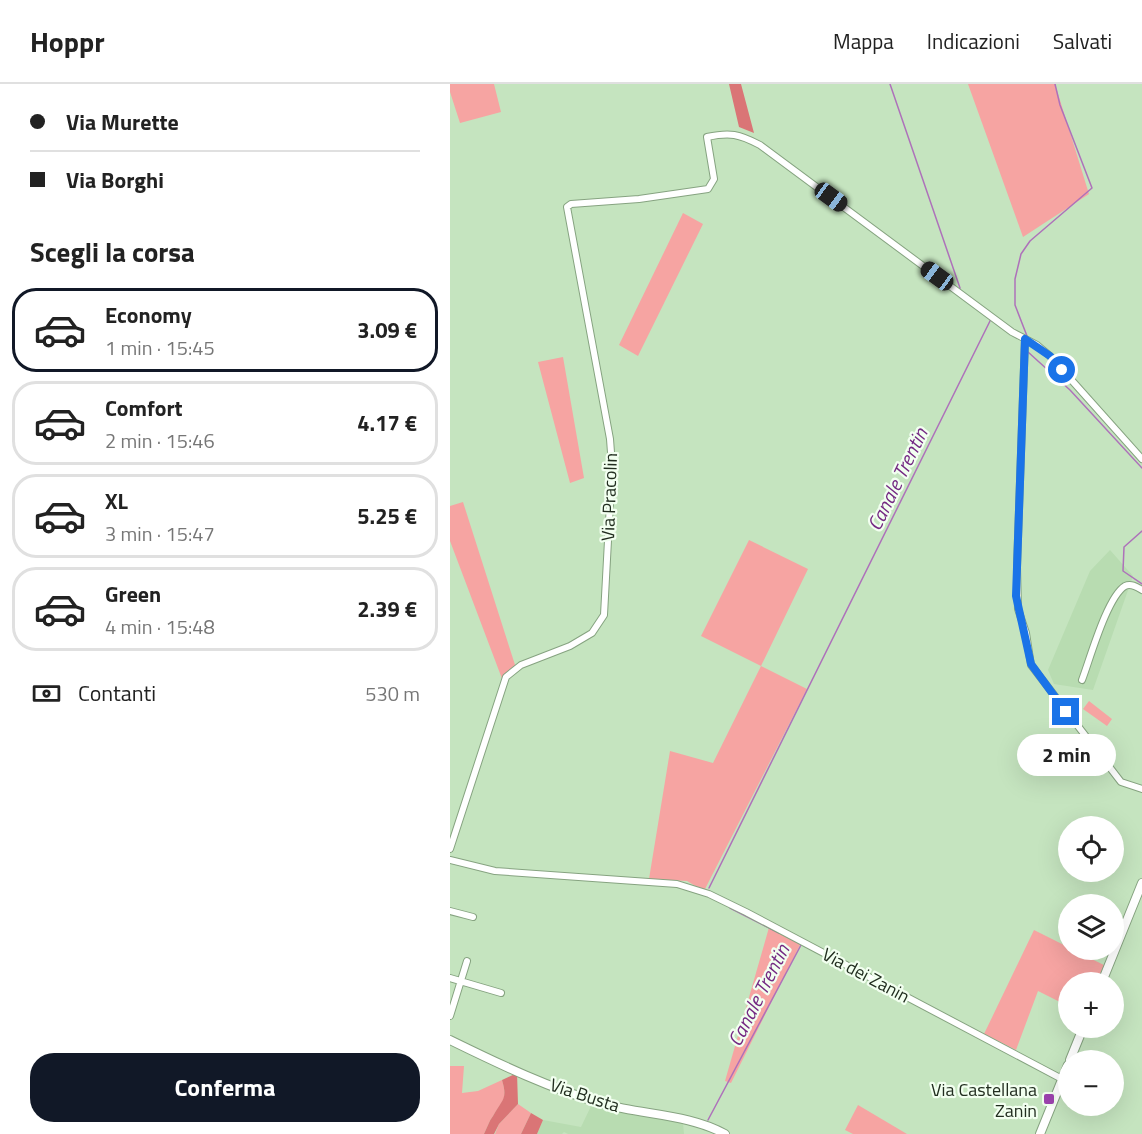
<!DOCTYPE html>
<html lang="it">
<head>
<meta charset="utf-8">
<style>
  :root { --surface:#fff; --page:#f2f2f2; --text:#222; --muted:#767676; --line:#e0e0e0; --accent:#111827 }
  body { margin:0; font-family:"Titillium Web",sans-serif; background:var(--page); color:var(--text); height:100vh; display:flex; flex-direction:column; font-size:22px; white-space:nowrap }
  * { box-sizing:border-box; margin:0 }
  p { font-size:20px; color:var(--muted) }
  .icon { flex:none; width:33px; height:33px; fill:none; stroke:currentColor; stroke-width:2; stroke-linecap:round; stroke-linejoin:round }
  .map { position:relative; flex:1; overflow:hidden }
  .side { display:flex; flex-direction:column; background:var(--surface); width:450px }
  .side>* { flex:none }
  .hud { display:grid; align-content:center; height:132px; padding:0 30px; background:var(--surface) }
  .controls { position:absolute; left:608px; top:732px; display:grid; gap:12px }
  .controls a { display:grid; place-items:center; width:66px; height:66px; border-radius:50%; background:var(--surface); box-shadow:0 6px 24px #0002; font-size:30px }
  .end { position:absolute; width:27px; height:27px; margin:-14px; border:8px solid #1a73e8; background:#fff; box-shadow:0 0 0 3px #fff }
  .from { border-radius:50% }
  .bubble { position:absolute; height:42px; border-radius:21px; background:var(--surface); box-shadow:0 6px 24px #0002; font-size:20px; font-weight:700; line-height:42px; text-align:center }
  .car { position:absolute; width:18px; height:36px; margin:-18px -9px; border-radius:8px; box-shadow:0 0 4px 2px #0007; background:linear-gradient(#222 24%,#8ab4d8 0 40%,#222 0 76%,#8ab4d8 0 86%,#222 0) }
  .hud b { display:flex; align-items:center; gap:21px; height:57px; font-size:22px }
  .hud b+b { border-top:2px solid var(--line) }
  .hud i { width:15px; height:15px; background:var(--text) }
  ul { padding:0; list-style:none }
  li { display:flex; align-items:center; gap:18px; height:84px; margin:0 12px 9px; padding:0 18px; border:3px solid var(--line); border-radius:24px }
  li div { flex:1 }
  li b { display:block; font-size:22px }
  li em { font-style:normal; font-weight:700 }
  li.on { border-color:var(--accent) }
  li>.icon { width:54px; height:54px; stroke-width:1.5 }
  h2 { padding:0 30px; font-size:27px; line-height:72px }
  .pay { display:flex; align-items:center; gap:15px; height:66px; padding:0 30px; font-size:22px }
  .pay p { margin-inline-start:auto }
  .cta { display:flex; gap:12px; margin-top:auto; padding:12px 30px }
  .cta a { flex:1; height:69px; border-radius:24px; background:var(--accent); color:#fff; font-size:24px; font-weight:700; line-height:69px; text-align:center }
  header { display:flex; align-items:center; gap:36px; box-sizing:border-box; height:84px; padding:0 30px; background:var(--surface); border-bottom:2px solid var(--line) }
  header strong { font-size:28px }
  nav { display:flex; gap:33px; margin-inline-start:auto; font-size:21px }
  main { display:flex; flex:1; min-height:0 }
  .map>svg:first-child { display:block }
</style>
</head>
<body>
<header>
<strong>Hoppr</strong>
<nav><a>Mappa</a><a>Indicazioni</a><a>Salvati</a></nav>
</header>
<main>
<section class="side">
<div class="hud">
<b><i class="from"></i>Via Murette</b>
<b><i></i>Via Borghi</b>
</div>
<h2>Scegli la corsa</h2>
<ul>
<li class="on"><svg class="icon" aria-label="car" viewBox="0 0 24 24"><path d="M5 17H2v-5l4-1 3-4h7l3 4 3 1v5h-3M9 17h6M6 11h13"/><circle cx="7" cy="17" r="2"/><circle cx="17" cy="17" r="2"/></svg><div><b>Economy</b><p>1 min · 15:45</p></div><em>3.09 €</em></li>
<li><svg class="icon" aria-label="car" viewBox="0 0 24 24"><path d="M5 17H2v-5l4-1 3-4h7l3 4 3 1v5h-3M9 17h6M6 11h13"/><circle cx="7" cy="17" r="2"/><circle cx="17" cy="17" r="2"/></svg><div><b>Comfort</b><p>2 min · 15:46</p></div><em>4.17 €</em></li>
<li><svg class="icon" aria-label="car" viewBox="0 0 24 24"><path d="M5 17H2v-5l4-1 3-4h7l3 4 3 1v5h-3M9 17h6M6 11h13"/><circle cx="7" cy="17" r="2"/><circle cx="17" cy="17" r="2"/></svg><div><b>XL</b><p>3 min · 15:47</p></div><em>5.25 €</em></li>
<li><svg class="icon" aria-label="car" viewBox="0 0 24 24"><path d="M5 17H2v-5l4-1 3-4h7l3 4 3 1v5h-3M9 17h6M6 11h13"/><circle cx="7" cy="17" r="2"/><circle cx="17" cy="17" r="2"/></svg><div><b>Green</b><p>4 min · 15:48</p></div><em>2.39 €</em></li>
</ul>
<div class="pay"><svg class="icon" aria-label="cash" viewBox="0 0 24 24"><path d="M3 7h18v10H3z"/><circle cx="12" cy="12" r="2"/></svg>Contanti<p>530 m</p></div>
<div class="cta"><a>Conferma</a></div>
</section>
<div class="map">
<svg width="692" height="1050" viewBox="0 0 692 1050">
  <rect width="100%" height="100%" fill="#c5e4bf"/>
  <path fill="#b8dcb1" d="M660,466L683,492L643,606L604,600L598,586L640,487Z
    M142,1020L233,1039L234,1050H118L114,1048L112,1050H87L93,1036L131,1043Z"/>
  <path fill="#f6a4a2" d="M0,0H44L51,28L10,39L0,8Z
    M518,0H605L639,110L573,153Z
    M233,129L253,140L188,272L169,261Z
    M113,273L134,394L120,399L88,278Z
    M13,418L66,584L54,600L0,457V422Z
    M299,456L358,485L311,582L357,605L254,807L237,797L199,795L220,667L263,679L311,582L251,552Z
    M639,617L662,635L657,642L633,625Z
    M320,840L352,857L281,999L275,997Z
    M584,846L618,863V866H623L654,881L647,898H618V922L588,907L566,966L534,950Z
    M0,982H14L12,1009L28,1007L52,996C58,1016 53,1015 43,1032C39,1037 37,1044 34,1050H0Z
    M68,1020L81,1029L71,1050H45L49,1040Z
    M408,1021L457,1050H403L395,1046Z"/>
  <path fill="#da7576" d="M279,0H291L304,49L289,43Z
    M67,989L68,1020L49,1040L44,1050H34C37,1044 39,1037 43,1032C52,1015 58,1016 52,996Z
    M81,1029L93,1036L87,1050H71Z"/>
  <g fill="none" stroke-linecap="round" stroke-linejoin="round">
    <path stroke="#ae71ba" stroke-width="1.5" d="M440,0L510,204L509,206
      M577,252L565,221V195L571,170L580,157L642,104L610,21L605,0
      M578,268L620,306L692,384
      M692,447L674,463L673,487L692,500
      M259,804L541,235
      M280,824L329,849
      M258,1036L351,861"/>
    <g stroke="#86a380" stroke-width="8">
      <path id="street" d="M575,255L567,483L568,525L576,549L581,581L671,698L692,705
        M632,596C640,575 657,513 675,502C681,499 687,503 692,506
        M0,765L56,593L71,581L120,562L142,549L154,531L162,382L160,355L117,123L121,120L189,115L258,105L264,95L257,53C280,48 289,50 310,61L562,248L587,261L600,272L692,375
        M0,776L45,787L227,800L259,810L296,828L612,995
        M0,827L23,833
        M0,894L51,909
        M0,932L17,877"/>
    </g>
    <g stroke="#86a380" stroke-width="10">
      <path id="secondary" d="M652,898L692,799
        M0,956C49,980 101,1005 154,1020C193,1031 239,1030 275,1050
        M620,976L633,944
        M590,1050L618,981"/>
    </g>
    <use href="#street" stroke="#fff" stroke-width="6"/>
    <use href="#secondary" stroke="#fff" stroke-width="8"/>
  </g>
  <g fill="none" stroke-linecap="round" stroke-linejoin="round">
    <path stroke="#1a73e8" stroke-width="8" d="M612,286L600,272L575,255L566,512L581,580L616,628"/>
  </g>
  <rect fill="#9c42ae" stroke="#f2fff0" stroke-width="2" x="593" y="1009" width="12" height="12" rx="3"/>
  <g text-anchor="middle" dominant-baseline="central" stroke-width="4.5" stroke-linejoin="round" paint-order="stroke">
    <g font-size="18" fill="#212d1f" stroke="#f2fff0">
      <text transform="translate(159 413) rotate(-88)">Via Pracolin</text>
      <text transform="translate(416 891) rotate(28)">Via dei Zanin</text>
      <text transform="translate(135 1011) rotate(18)">Via Busta</text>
    </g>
    <g font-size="18" fill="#212d1f" stroke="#f2fff0" text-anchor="end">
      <text x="587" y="1005">Via Castellana<tspan x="587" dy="21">Zanin</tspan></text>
    </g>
    <g font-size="20" font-style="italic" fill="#742983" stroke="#f2fff0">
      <text transform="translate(447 395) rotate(-64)">Canale Trentin</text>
      <text transform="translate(308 911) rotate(-63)">Canale Trentin</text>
    </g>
  </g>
</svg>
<div class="controls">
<a><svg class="icon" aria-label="locate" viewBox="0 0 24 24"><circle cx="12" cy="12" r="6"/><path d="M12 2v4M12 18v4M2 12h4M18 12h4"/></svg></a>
<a><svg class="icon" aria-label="layers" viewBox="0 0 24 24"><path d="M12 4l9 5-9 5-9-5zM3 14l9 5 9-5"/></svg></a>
<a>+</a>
<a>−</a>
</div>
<i class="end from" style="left:612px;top:286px"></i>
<i class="end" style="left:616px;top:628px"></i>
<div class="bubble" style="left:567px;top:650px;width:99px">2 min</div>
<i class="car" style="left:381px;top:113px;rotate:126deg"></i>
<i class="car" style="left:487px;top:192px;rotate:306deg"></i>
</div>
</main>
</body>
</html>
